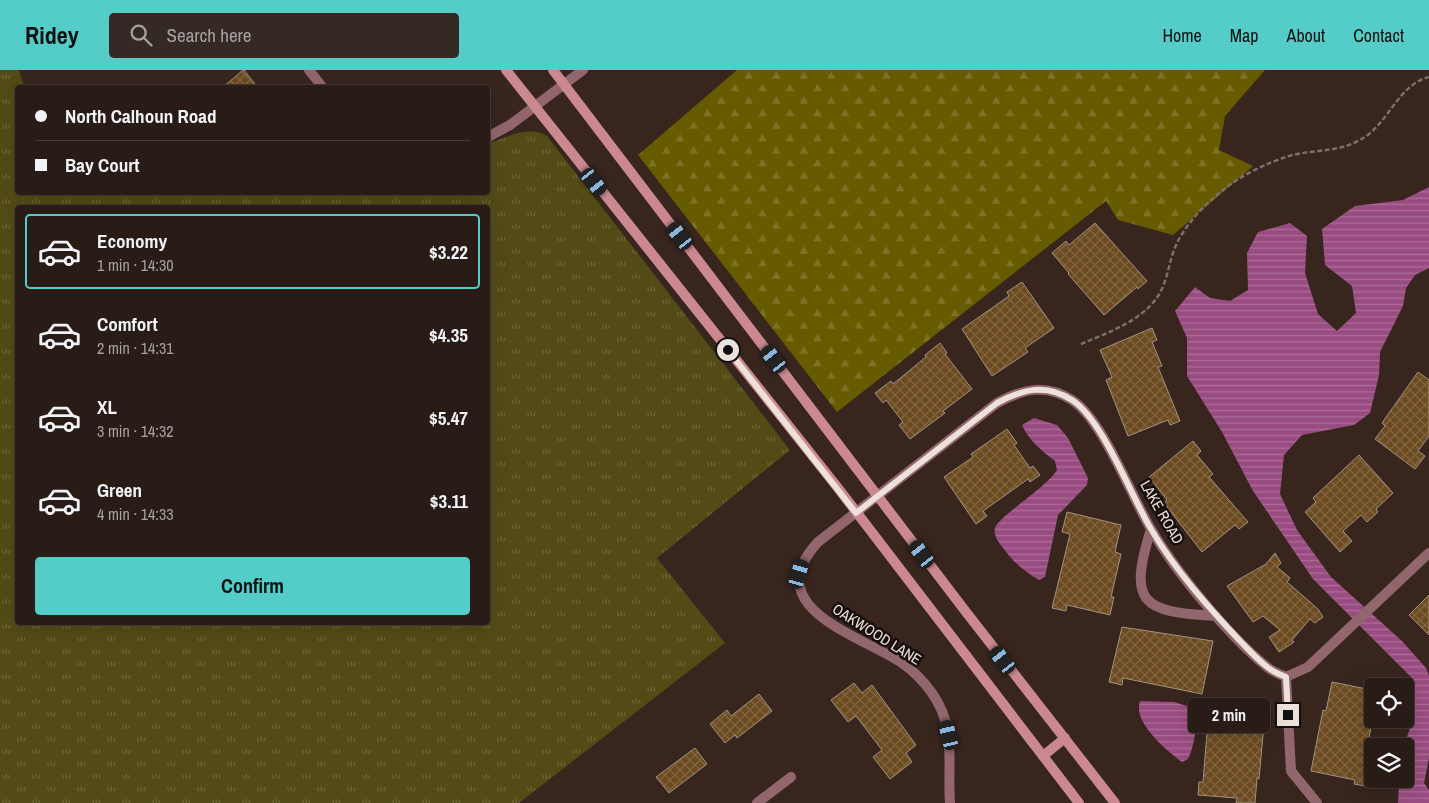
<!DOCTYPE html>
<html lang="en">
<head>
<meta charset="utf-8">
<style>
  :root { --surface:#291c16; --page:#352923; --text:#f1f3f6; --muted:#a5a1a1; --line:#453a35; --accent:#54cdc8 }
  body { margin:0; font-family:"Archivo Narrow",sans-serif; background:var(--page); color:var(--text); height:100vh; display:flex; flex-direction:column; font-size:19px; white-space:nowrap }
  * { box-sizing:border-box; margin:0 }
  p { font-size:16px; color:var(--muted) }
  .icon { flex:none; width:28px; height:28px; fill:none; stroke:currentColor; stroke-width:2; stroke-linecap:round; stroke-linejoin:round }
  .map { position:relative; flex:1; overflow:hidden }
  .details { position:absolute; left:15px; top:135px; width:475px; height:420px; display:flex; flex-direction:column; background:var(--surface); border-radius:5px; box-shadow:0 5px 20px #0002,0 0 0 1px var(--line) }
  .details>* { flex:none }
  .guide { position:absolute; left:15px; top:15px; width:475px; height:110px; border-radius:5px; box-shadow:0 5px 20px #0002,0 0 0 1px var(--line); display:grid; align-content:center; height:110px; padding:0 20px; background:var(--surface) }
  .controls { position:absolute; left:1364px; top:608px; display:grid; gap:10px }
  .controls a { display:grid; place-items:center; width:50px; height:50px; border-radius:5px; background:var(--surface); box-shadow:0 5px 20px #0002,0 0 0 1px var(--line); font-size:25px }
  .end { position:absolute; width:22px; height:22px; margin:-11px; border:6px solid #ede1dc; background:#111; box-shadow:0 0 0 2px #111 }
  .from { border-radius:50% }
  .bubble { position:absolute; height:35px; border-radius:5px; background:var(--surface); box-shadow:0 5px 20px #0002,0 0 0 1px var(--line); font-size:16px; font-weight:700; line-height:35px; text-align:center }
  .car { position:absolute; width:15px; height:30px; margin:-15px -8px; border-radius:6px; box-shadow:0 0 4px 1px #0007; background:linear-gradient(#222 24%,#8ab4d8 0 40%,#222 0 76%,#8ab4d8 0 86%,#222 0) }
  .guide b { display:flex; align-items:center; gap:18px; height:48px; font-size:19px }
  .guide b+b { border-top:1px solid var(--line) }
  .guide i { width:12px; height:12px; background:var(--text) }
  ul { padding:9px 0 0; list-style:none }
  li { display:flex; align-items:center; gap:15px; height:75px; margin:0 10px 8px; padding:0 10px; border:2px solid transparent; border-radius:5px }
  li div { flex:1 }
  li b { display:block; font-size:19px }
  li em { font-style:normal; font-weight:700 }
  li.current { border-color:var(--accent) }
  li>.icon { width:45px; height:45px; stroke-width:1.5 }
  .action { display:flex; gap:10px; margin-top:auto; padding:10px 20px }
  .action a { flex:1; height:58px; border-radius:5px; background:var(--accent); color:#111; font-size:20px; font-weight:700; line-height:58px; text-align:center }
  header { display:flex; align-items:center; gap:30px; box-sizing:border-box; height:70px; padding:0 25px; background:var(--accent); color:#111 }
  header strong { font-size:24px }
  nav { display:flex; gap:28px; margin-inline-start:auto; font-size:18px }
  .search { width:350px; height:45px; background:var(--page); display:flex; align-items:center; gap:12px; box-sizing:border-box; padding:0 18px; border-radius:5px; color:var(--muted); font-size:19px }
  .map>svg:first-child { display:block }
</style>
</head>
<body>
<header>
<strong>Ridey</strong>
<div class="search"><svg class="icon" aria-label="search" viewBox="0 0 24 24"><circle cx="10" cy="10" r="6"/><path d="M15 15l6 6"/></svg>Search here</div>
<nav><a>Home</a><a>Map</a><a>About</a><a>Contact</a></nav>
</header>
<div class="map">
<svg width="1429" height="733" viewBox="0 0 1429 733">
  <defs>
    <pattern id="forest-firs" width="22" height="20" patternUnits="userSpaceOnUse" patternTransform="scale(1.25)"><rect width="22" height="20" fill="#675b00"/><path d="M5 1l3.5 6h-7zM16 11l3.5 6h-7z" fill="#7d7225"/></pattern>
    <pattern id="park-tufts" width="24" height="20" patternUnits="userSpaceOnUse" patternTransform="scale(1.25)"><rect width="24" height="20" fill="#534b16"/><path d="M3 7l-1-3M5 7V3M7 7l1-3M15 17l-1-3M17 17v-4M19 17l1-3" fill="none" stroke="#6c6537"/></pattern>
    <pattern id="water-rules" width="6" height="5" patternUnits="userSpaceOnUse" patternTransform="scale(1.25)"><rect width="6" height="5" fill="#994c81"/><path d="M0 2.5h6" fill="none" stroke="#ac6e98"/></pattern>
    <pattern id="building-cross-hatch" width="8" height="8" patternUnits="userSpaceOnUse" patternTransform="scale(1.25)"><rect width="8" height="8" fill="#6c4b20"/><path d="M0 0l8 8M0 8l8-8" fill="none" stroke="#816540"/></pattern>
  </defs>
  <rect width="100%" height="100%" fill="#37251e"/>
  <path fill="url(#forest-firs)" d="M737,0H1265L1225,46L1219,80L1253,96L1173,165L1118,150L1106,131L837,342L638,85Z"/>
  <path fill="url(#park-tufts)" fill-rule="evenodd" d="M0,0H19L24,17L18,18V122H488V73C508,68 527,54 547,66L790,380L657,488L725,573L519,733H0ZM18,138H488V552H18Z"/>
  <path fill="url(#water-rules)" d="M1429,117V198L1415,205L1406,218L1403,236L1380,282L1379,305L1370,343L1354,355L1302,365L1284,385L1280,424L1297,460L1331,507L1402,571L1426,598L1429,606V688L1424,713L1429,720V733H1398L1399,709H1405L1404,676L1415,643L1412,608L1313,509L1253,421L1222,362L1187,306V268L1175,241L1195,217L1210,228L1230,231L1248,220L1247,183L1258,162L1290,153L1307,166L1305,203L1318,244L1337,261L1356,243L1352,216L1325,195L1322,159L1355,136L1403,130Z
    M1034,348L1057,355L1068,368L1088,408L1087,415L1058,445L1045,507L1039,510C1025,502 1013,492 1004,479C1000,474 993,466 995,458C998,447 1047,417 1057,400L1055,391C1041,380 1030,372 1022,355Z
    M1140,631L1174,632L1193,638C1199,650 1194,678 1188,689L1182,692C1167,681 1132,652 1140,631Z"/>
  <path fill="url(#building-cross-hatch)" stroke="#a19281" d="M244,0L258,18H222L243,0Z
    M1095,153L1147,211L1138,219L1137,217L1104,245L1068,204L1069,203L1052,183L1066,171L1069,175Z
    M1022,212L1054,258L1025,278L1028,282L992,306L962,259L1009,226L1007,222Z
    M1152,258L1157,270L1152,272L1162,296L1158,297L1180,351L1170,355L1168,350L1128,366L1106,310L1112,307L1100,280Z
    M940,273L947,283L945,284L972,319L943,341L945,343L910,369L899,355L903,352L886,330L883,333L875,323L891,311L893,314L926,287L925,285Z
    M1418,302L1429,310V366L1418,381L1425,386L1415,399L1375,369L1385,356L1382,353Z
    M1007,359L1017,373L1014,375L1030,398L1033,396L1040,405L1030,412L1028,409L983,441L987,446L976,454L944,407L973,387L971,384Z
    M1193,371L1201,381L1197,385L1213,404L1209,407L1248,452L1239,459L1235,455L1202,482L1164,433L1167,430L1149,407Z
    M1359,385L1393,423L1376,439L1378,442L1367,452L1361,445L1343,461L1352,471L1340,482L1305,442L1316,432L1313,428Z
    M1067,442L1121,455L1115,482L1121,484L1111,527H1114L1110,545L1067,535L1066,541L1052,538L1070,464L1062,462Z
    M1275,483L1281,493L1277,497L1290,508L1287,512L1318,539L1323,547L1315,553L1310,549L1292,570L1294,572L1279,582L1269,567L1280,560L1263,546L1253,552L1227,516L1266,494Z
    M1429,525V565L1409,545Z
    M1122,557L1213,571L1202,624L1123,608L1122,615L1109,612Z
    M1332,612L1372,620V653L1367,677L1372,678L1365,716L1354,714L1355,710L1311,701L1323,640L1326,641Z
    M854,613L862,623L872,615L916,675L906,683L912,692L890,709L873,687L882,680L856,646L848,652L831,630Z
    M759,624L772,641L737,668L735,665L725,673L710,654L727,640L731,646Z
    M1208,650L1264,654L1259,709L1257,708L1255,733H1236L1237,728L1198,725L1199,712H1203Z
    M695,678L707,694L669,723L656,707Z"/>
  <g fill="none" stroke-linecap="round" stroke-linejoin="round">
    <path stroke="#7e6f69" stroke-width="2.5" stroke-dasharray="5 2.5" stroke-linecap="butt" d="M1081,274C1107,263 1142,251 1158,226C1168,211 1169,189 1177,173C1187,153 1205,134 1222,121C1239,106 1267,93 1289,86C1318,78 1343,84 1369,64C1390,47 1401,14 1429,7"/>
    <path stroke="#91666c" stroke-width="10" d="M309,0L323,18
      M488,67L510,55L583,0
      M1151,459C1128,533 1141,542 1216,546
      M1286,607L1291,701L1317,733
      M757,733L791,707
      M950,733C947,693 957,658 932,623C924,612 914,601 902,593C860,565 757,538 818,472L997,333C1023,319 1046,313 1072,330C1103,350 1131,426 1151,459C1175,501 1228,565 1266,596C1271,601 1279,604 1286,607L1308,597L1429,483"/>
    <path stroke="#cb8891" stroke-width="10" d="M506,0L838,418L1079,733
      M553,0L966,542L1115,733
      M1043,686L1065,668"/>
  </g>
  <g fill="none" stroke-linecap="round" stroke-linejoin="round">
    <path stroke="#ede1dc" stroke-width="6" d="M728,280L856,443L997,333C1023,319 1046,313 1072,330C1103,350 1131,426 1151,459C1175,500 1209,538 1241,572C1249,580 1257,589 1266,596C1271,601 1279,604 1286,607L1288,645"/>
  </g>
  <g text-anchor="middle" dominant-baseline="central" stroke-width="5" stroke-linejoin="round" paint-order="stroke">
    <g font-size="15" fill="#ede1dc" stroke="#18100d">
      <text transform="translate(1162 442) rotate(60)">LAKE ROAD</text>
      <text transform="translate(877 564) rotate(32)">OAKWOOD LANE</text>
    </g>
  </g>
</svg>
<div class="controls">
<a><svg class="icon" aria-label="locate" viewBox="0 0 24 24"><circle cx="12" cy="12" r="6"/><path d="M12 2v4M12 18v4M2 12h4M18 12h4"/></svg></a>
<a><svg class="icon" aria-label="layers" viewBox="0 0 24 24"><path d="M12 4l9 5-9 5-9-5zM3 14l9 5 9-5"/></svg></a>
</div>
<i class="end from" style="left:728px;top:280px"></i>
<i class="end" style="left:1288px;top:645px"></i>
<div class="bubble" style="left:1188px;top:628px;width:82px">2 min</div>
<i class="car" style="left:594px;top:112px;rotate:141deg"></i>
<i class="car" style="left:680px;top:166px;rotate:322deg"></i>
<i class="car" style="left:774px;top:289px;rotate:322deg"></i>
<i class="car" style="left:922px;top:484px;rotate:323deg"></i>
<i class="car" style="left:799px;top:504px;rotate:16deg"></i>
<i class="car" style="left:1003px;top:590px;rotate:322deg"></i>
<i class="car" style="left:949px;top:665px;rotate:347deg"></i>
<div class="guide">
<b><i class="from"></i>North Calhoun Road</b>
<b><i></i>Bay Court</b>
</div>
<section class="details">
<ul>
<li class="current"><svg class="icon" aria-label="car" viewBox="0 0 24 24"><path d="M5 17H2v-5l4-1 3-4h7l3 4 3 1v5h-3M9 17h6M6 11h13"/><circle cx="7" cy="17" r="2"/><circle cx="17" cy="17" r="2"/></svg><div><b>Economy</b><p>1 min · 14:30</p></div><em>$3.22</em></li>
<li><svg class="icon" aria-label="car" viewBox="0 0 24 24"><path d="M5 17H2v-5l4-1 3-4h7l3 4 3 1v5h-3M9 17h6M6 11h13"/><circle cx="7" cy="17" r="2"/><circle cx="17" cy="17" r="2"/></svg><div><b>Comfort</b><p>2 min · 14:31</p></div><em>$4.35</em></li>
<li><svg class="icon" aria-label="car" viewBox="0 0 24 24"><path d="M5 17H2v-5l4-1 3-4h7l3 4 3 1v5h-3M9 17h6M6 11h13"/><circle cx="7" cy="17" r="2"/><circle cx="17" cy="17" r="2"/></svg><div><b>XL</b><p>3 min · 14:32</p></div><em>$5.47</em></li>
<li><svg class="icon" aria-label="car" viewBox="0 0 24 24"><path d="M5 17H2v-5l4-1 3-4h7l3 4 3 1v5h-3M9 17h6M6 11h13"/><circle cx="7" cy="17" r="2"/><circle cx="17" cy="17" r="2"/></svg><div><b>Green</b><p>4 min · 14:33</p></div><em>$3.11</em></li>
</ul>
<div class="action"><a>Confirm</a></div>
</section>
</div>
</body>
</html>
